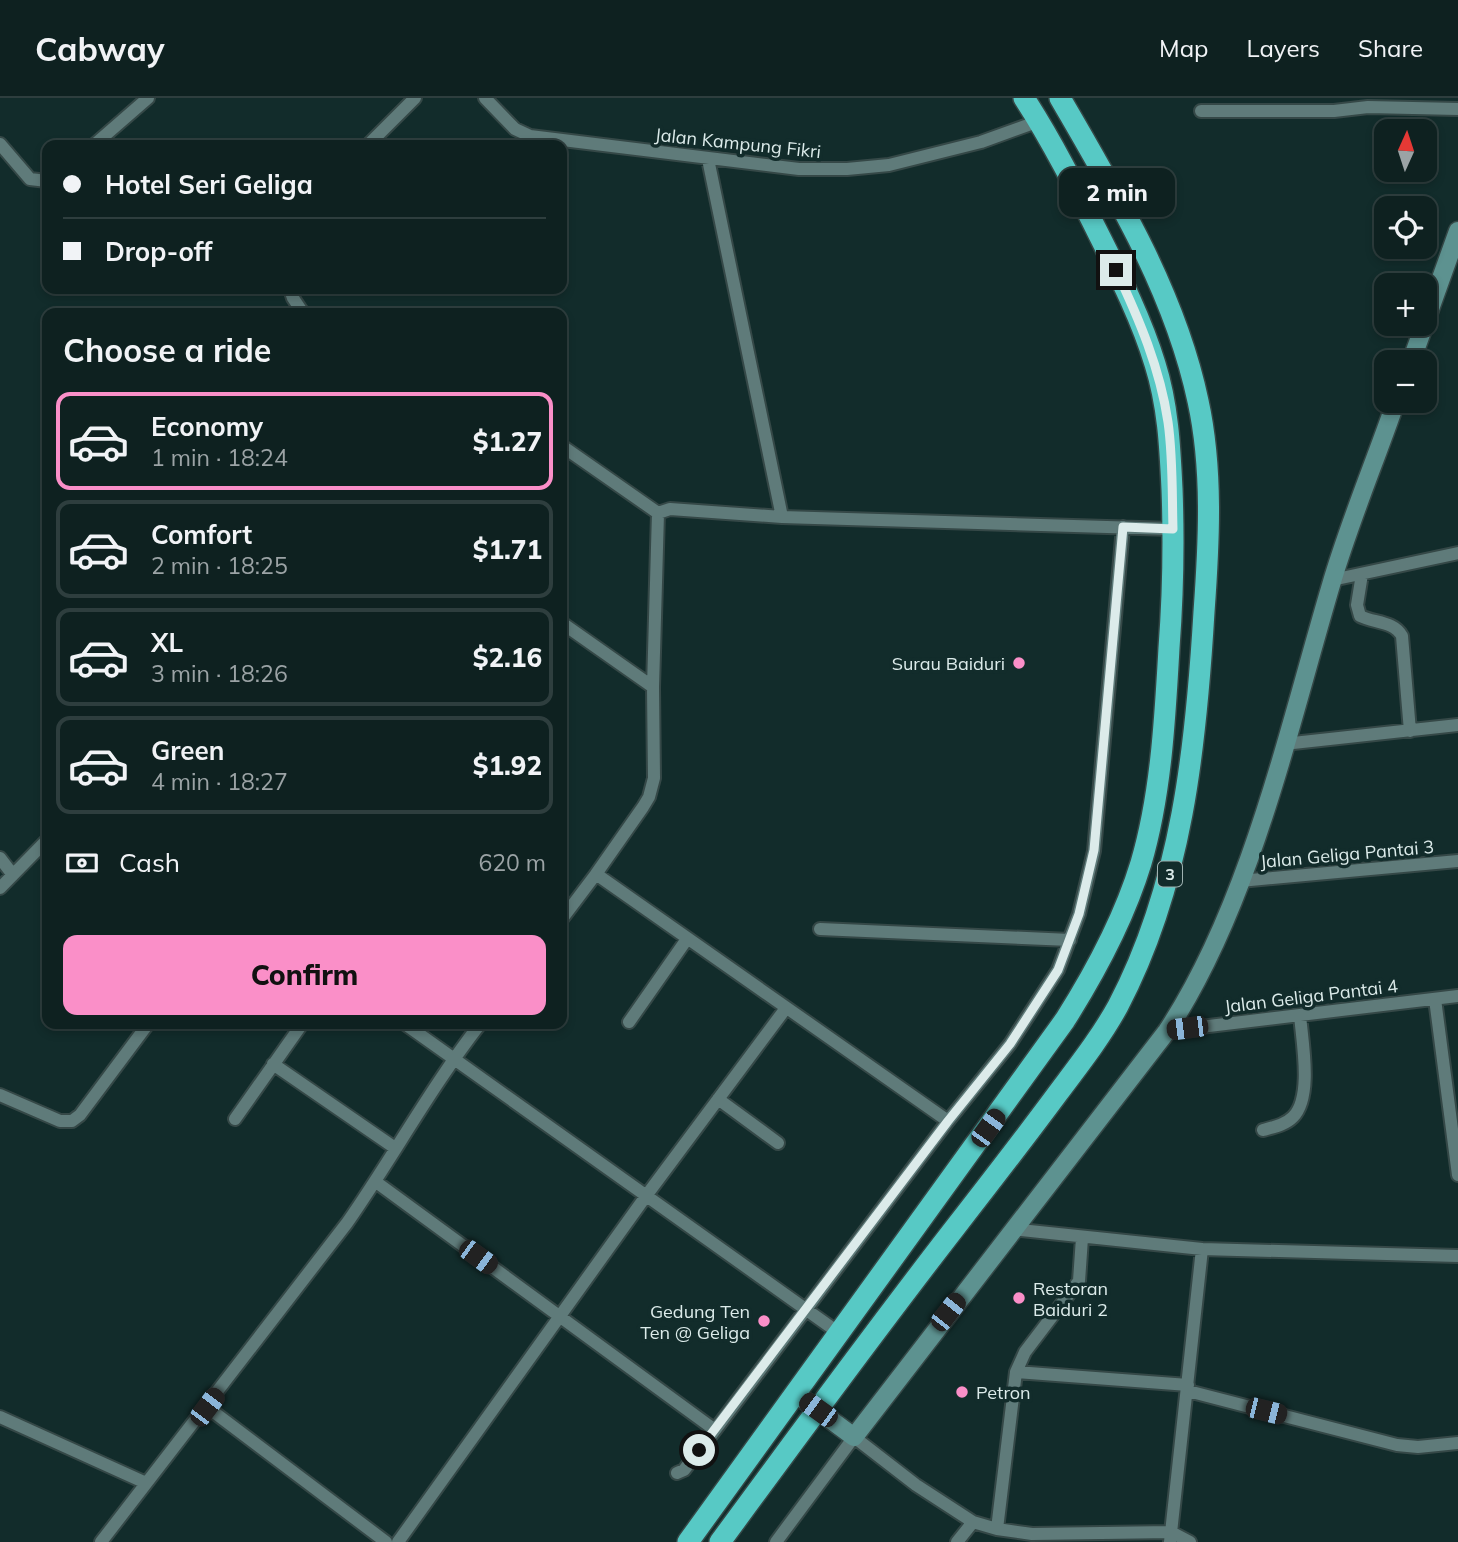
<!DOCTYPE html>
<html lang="en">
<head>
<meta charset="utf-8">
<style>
  :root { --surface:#0e2120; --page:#172929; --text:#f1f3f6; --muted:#9ba3a5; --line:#2e3e3e; --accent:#fa8fc8 }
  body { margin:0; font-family:Mulish,sans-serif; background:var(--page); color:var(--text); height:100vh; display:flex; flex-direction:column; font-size:26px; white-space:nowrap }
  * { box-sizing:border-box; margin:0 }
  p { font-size:23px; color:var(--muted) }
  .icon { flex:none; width:38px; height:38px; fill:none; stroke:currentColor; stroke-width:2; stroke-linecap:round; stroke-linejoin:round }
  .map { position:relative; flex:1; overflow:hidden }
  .details { position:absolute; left:42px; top:210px; width:525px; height:721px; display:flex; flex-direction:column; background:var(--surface); border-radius:14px; box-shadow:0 4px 10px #0003,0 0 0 2px var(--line) }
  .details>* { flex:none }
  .hud { position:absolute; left:42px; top:42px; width:525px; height:154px; border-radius:14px; box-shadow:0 4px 10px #0003,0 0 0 2px var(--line); display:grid; align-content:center; height:154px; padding:0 21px; background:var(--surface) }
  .needle { width:46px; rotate:3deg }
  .tools { position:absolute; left:1374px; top:21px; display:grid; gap:14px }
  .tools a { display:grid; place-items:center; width:63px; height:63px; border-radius:14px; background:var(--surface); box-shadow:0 4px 10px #0003,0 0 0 2px var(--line); font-size:35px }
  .end { position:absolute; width:32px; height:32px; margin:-16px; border:9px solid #dcebea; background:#111; box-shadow:0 0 0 4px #111 }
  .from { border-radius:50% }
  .bubble { position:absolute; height:49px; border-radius:14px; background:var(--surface); box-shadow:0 4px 10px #0003,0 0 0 2px var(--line); font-size:23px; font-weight:800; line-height:49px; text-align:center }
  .car { position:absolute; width:21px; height:42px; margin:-21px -10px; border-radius:9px; box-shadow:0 0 5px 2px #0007; background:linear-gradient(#222 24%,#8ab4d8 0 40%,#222 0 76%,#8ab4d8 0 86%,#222 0) }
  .hud b { display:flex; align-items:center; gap:24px; height:66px; font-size:26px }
  .hud b+b { border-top:2px solid var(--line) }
  .hud i { width:18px; height:18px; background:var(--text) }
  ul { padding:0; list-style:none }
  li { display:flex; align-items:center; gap:21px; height:98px; margin:0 14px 10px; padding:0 7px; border:4px solid var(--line); border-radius:14px }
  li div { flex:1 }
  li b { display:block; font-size:26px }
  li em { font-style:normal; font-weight:800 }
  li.current { border-color:var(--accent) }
  li>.icon { width:63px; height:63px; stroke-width:1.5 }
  h2 { padding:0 21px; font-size:32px; line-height:84px }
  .pay { display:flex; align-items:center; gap:18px; height:77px; padding:0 21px; font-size:26px }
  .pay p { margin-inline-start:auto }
  .primary-button { display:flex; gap:14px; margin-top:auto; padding:14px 21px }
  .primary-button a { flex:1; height:80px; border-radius:14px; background:var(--accent); color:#111; font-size:28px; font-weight:800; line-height:80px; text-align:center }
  header { display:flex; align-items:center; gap:42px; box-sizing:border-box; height:98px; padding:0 35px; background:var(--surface); border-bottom:2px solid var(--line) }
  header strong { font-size:33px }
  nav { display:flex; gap:38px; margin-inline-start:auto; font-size:24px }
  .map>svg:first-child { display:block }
</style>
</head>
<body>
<header>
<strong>Cabway</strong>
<nav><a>Map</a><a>Layers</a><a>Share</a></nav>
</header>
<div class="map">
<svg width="1458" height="1444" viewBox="0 0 1458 1444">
  <rect width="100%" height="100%" fill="#122c2b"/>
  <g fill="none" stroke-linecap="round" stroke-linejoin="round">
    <g stroke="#354847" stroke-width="16">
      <path id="street" d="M485,0L515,31L530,38L799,71H847L889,67L981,44L1039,23
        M1201,13H1334L1368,9L1458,11
        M0,46L30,81L47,83
        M94,47L148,0
        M368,47L415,0
        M708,61L782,419
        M290,191L293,200L303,215
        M562,348L658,415
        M1362,476L1357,507L1360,518C1374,525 1394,523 1402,538L1410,633
        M1332,482L1458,455
        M562,525L653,589
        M1284,646L1458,627
        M0,760L13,777
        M596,776L948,1023
        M1240,783L1458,763
        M0,790L47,742
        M562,821L596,776L643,709L649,699L654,680L653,589L658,415L670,411L782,419L1173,431
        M820,831L1070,842
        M1435,901L1458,1077
        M629,924L687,841
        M405,926L839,1235
        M1167,933L1458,898
        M273,966L395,1050
        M0,997L60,1023H72L80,1017L148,926
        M718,1001L778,1045
        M235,1021L302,926
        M1263,1032C1274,1029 1285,1027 1293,1019C1313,999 1302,943 1300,917
        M376,1084L715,1332
        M1012,1131L1202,1151L1458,1158
        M1016,1274L1188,1287
        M1188,1293L1397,1347L1418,1349L1458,1345
        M207,1309L386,1444
        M0,1319L146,1385
        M677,1375L684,1372L715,1332L948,1023L1010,946L1058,872L1079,816L1094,753L1123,429
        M997,1431L1016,1274L1025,1254L1079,1183L1082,1140
        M101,1444L347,1125C393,1059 431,989 480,926
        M398,1444L646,1098L786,910
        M776,1444L854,1339L916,1387L973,1424L997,1431L1032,1436L1171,1434L1190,1444
        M957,1444L973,1424
        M1170,1444L1202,1151"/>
    </g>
    <g stroke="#354847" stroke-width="21">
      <path id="secondary" d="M1411,264L1458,133
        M796,1296L854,1339L1167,933C1250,807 1288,632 1331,487C1349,425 1375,364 1396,303"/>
    </g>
    <g stroke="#354847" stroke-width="24">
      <path id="highway" d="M688,1444L1065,922C1096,873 1124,821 1141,765C1161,697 1165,621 1169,550C1173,497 1174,444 1172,391C1170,349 1168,307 1155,266C1141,220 1119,177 1098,135C1075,89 1052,43 1024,0
        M720,1444C797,1339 874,1234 954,1131C989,1086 1024,1041 1058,995C1079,967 1101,939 1118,908C1182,786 1196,649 1204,514C1209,445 1213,371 1198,303C1175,194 1115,95 1060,0"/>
    </g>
    <use href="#street" stroke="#5f7b7a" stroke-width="12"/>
    <use href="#secondary" stroke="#5d9290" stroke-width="18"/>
    <use href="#highway" stroke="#57c9c5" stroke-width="21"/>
  </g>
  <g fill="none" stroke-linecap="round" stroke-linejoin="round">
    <path stroke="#dcebea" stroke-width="9" d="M699,1352L948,1023L1010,946L1058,872L1079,816L1094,752L1123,429L1173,431C1172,396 1173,359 1168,324C1160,270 1139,221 1116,172"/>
  </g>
  <g fill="#fa8fc8" stroke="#122c2b" stroke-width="2.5">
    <circle cx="1019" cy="565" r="7"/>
    <circle cx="1019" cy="1200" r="7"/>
    <circle cx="764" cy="1223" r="7"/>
    <circle cx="962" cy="1294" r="7"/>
  </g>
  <g text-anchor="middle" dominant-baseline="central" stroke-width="7" stroke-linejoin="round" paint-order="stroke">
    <rect fill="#122c2b" stroke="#9fb2b1" stroke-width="2" x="1158" y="763.5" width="24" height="25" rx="5"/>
    <g font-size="16" font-weight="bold" fill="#dcebea">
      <text x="1170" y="776">3</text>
    </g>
    <g font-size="18" fill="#dcebea" stroke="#122c2b">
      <text transform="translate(738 45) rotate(6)">Jalan Kampung Fikri</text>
      <text transform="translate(1347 756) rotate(-5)">Jalan Geliga Pantai 3</text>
      <text transform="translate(1311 898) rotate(-7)">Jalan Geliga Pantai 4</text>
    </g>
    <g font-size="18" fill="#dcebea" stroke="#122c2b" text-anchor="end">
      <text x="1005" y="565">Surau Baiduri</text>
      <text x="1033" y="1190" text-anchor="start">Restoran<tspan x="1033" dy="21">Baiduri 2</tspan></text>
      <text x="750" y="1213">Gedung Ten<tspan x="750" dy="21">Ten @ Geliga</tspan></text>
      <text x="976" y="1294" text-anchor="start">Petron</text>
    </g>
  </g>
</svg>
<div class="tools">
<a><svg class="needle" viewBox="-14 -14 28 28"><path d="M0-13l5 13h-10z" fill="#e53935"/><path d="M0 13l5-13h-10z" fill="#9ba3a5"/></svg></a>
<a><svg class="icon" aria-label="locate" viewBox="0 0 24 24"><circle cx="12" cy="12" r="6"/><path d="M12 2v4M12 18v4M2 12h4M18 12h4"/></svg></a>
<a>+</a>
<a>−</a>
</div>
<i class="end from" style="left:699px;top:1352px"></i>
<i class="end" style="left:1116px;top:172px"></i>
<div class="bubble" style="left:1059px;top:70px;width:116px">2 min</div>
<i class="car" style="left:1187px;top:930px;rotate:263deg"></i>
<i class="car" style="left:988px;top:1030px;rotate:36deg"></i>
<i class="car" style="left:478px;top:1159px;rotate:126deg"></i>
<i class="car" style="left:948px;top:1214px;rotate:38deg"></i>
<i class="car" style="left:207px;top:1309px;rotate:37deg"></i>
<i class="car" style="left:818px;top:1312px;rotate:306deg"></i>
<i class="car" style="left:1266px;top:1313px;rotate:104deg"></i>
<div class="hud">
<b><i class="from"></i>Hotel Seri Geliga</b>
<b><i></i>Drop-off</b>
</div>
<section class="details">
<h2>Choose a ride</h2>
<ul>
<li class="current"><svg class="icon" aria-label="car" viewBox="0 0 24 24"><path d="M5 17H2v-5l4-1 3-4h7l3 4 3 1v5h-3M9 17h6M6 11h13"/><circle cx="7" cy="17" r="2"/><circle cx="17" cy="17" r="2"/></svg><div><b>Economy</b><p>1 min · 18:24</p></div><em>$1.27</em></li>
<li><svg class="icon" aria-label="car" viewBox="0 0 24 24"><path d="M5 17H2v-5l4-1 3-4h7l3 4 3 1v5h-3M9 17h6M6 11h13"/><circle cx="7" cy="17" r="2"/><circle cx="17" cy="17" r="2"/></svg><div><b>Comfort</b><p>2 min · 18:25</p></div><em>$1.71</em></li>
<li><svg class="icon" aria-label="car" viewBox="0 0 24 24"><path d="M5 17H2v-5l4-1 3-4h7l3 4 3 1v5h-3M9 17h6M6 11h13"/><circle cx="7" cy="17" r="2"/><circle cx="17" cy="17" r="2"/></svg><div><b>XL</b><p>3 min · 18:26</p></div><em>$2.16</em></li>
<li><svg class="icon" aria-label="car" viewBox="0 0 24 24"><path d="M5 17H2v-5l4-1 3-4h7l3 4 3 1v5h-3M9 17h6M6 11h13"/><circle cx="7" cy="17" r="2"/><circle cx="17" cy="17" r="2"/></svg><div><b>Green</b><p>4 min · 18:27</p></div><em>$1.92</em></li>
</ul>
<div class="pay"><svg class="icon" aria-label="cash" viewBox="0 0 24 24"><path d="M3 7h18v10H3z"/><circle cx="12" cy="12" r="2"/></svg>Cash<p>620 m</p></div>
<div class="primary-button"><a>Confirm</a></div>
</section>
</div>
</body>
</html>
